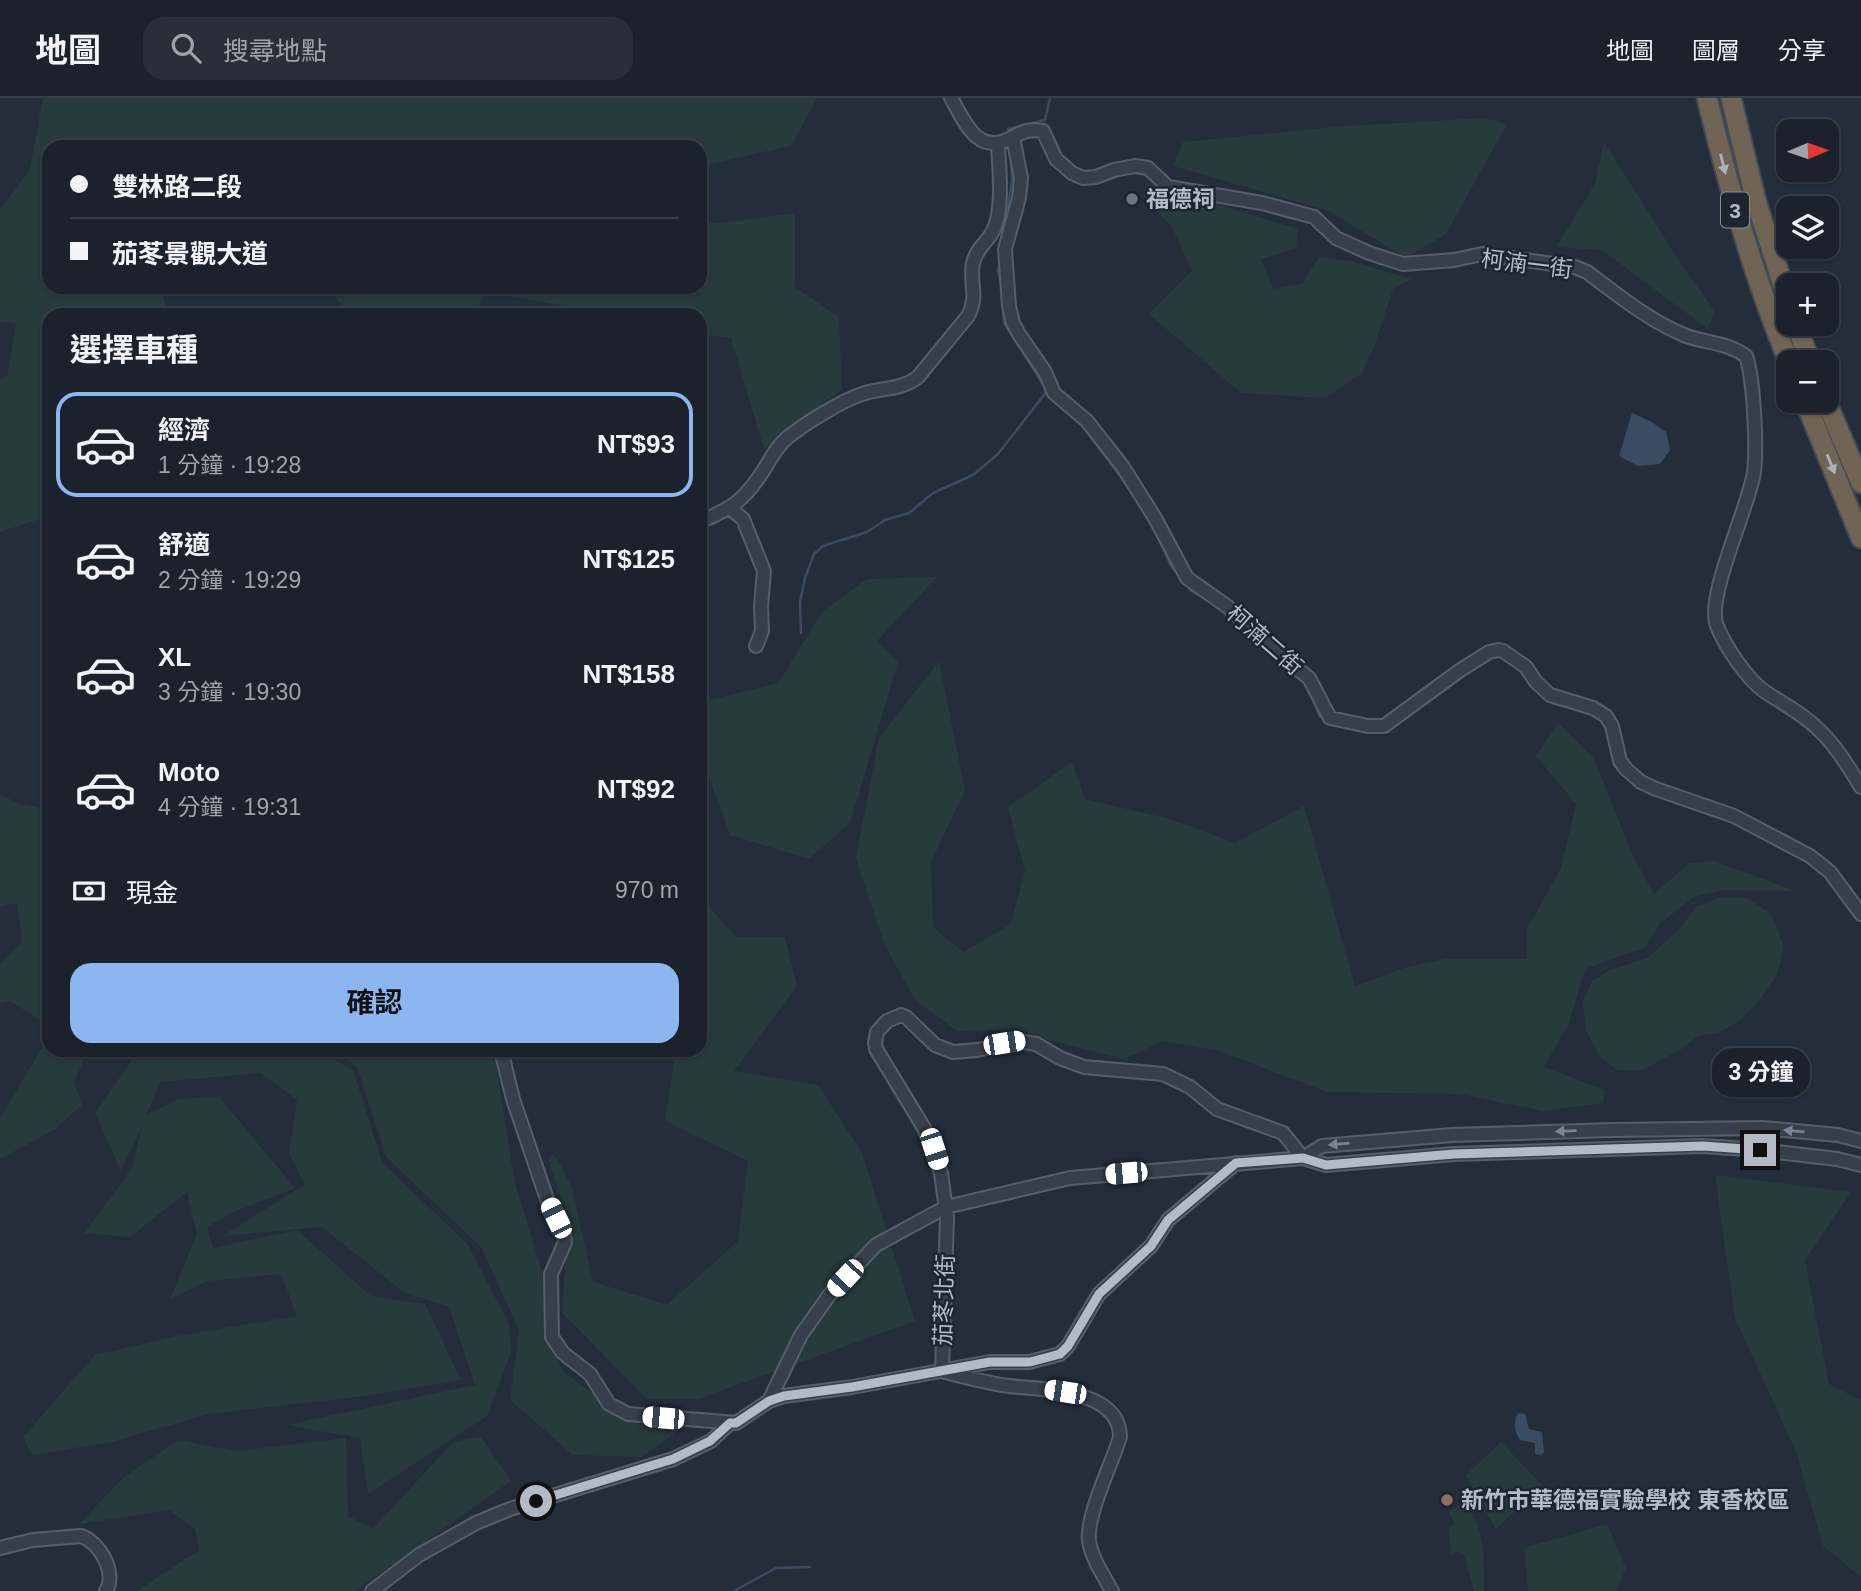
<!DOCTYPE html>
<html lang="zh-TW">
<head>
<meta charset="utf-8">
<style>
  :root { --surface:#1b222c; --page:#282f38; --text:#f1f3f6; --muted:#a0a4a9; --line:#393f48; --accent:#8cb6f1 }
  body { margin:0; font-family:Helvetica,"Noto Sans TC",sans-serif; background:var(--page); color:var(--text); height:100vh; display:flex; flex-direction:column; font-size:26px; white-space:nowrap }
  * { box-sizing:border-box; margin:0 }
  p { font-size:23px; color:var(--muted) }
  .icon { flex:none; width:38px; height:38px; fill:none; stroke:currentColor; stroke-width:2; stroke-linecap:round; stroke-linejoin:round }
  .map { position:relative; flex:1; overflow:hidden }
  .sheet { position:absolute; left:42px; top:210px; width:665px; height:749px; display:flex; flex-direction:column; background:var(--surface); border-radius:21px; box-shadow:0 2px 5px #0004,0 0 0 2px var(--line) }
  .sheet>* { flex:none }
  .top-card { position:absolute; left:42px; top:42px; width:665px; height:154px; border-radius:21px; box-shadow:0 2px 5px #0004,0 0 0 2px var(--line); display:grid; align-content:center; height:154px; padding:0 28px; background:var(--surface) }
  .needle { width:46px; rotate:88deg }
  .fabs { position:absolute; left:1776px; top:21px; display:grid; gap:14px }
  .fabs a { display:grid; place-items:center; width:63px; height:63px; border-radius:14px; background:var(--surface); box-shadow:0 2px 5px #0004,0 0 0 2px var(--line); font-size:35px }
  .end { position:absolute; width:32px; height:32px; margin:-16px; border:9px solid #b3bbc6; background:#111; box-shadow:0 0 0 4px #111 }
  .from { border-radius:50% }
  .bubble { position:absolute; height:49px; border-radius:21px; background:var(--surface); box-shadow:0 2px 5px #0004,0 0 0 2px var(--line); font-size:23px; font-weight:700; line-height:49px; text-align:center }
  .car { position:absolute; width:21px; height:42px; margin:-21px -10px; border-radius:9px; box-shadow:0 0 5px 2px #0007; background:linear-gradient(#fff 24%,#345 0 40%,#fff 0 76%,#345 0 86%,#fff 0) }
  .top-card b { display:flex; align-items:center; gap:24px; height:66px; font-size:26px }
  .top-card b+b { border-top:2px solid var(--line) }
  .top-card i { width:18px; height:18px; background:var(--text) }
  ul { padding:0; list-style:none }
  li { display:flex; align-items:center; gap:21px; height:105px; margin:0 14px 10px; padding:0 14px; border:4px solid transparent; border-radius:21px }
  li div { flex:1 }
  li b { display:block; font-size:26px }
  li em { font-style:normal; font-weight:700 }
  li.on { border-color:var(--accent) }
  li>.icon { width:63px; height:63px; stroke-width:1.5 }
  h2 { padding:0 28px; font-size:32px; line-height:84px }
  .pay { display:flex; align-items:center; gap:18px; height:77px; padding:0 28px; font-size:26px }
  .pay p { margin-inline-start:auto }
  .button { display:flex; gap:14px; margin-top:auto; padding:14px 28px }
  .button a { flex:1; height:80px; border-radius:21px; background:var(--accent); color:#111; font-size:28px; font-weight:700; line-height:80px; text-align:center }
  header { display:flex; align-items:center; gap:42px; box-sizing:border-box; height:98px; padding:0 35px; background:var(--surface); border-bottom:2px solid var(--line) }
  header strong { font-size:33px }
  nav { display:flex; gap:38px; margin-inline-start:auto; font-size:24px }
  .search { width:490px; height:63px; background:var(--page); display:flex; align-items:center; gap:18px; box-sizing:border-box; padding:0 24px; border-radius:21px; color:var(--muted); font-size:26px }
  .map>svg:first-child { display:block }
</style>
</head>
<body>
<header>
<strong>地圖</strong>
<div class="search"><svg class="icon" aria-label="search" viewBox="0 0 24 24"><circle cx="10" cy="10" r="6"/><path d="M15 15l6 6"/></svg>搜尋地點</div>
<nav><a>地圖</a><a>圖層</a><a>分享</a></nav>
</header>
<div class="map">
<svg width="1861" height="1493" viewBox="0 0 1861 1493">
  <rect width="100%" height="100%" fill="#242e3a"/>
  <path fill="#273b3c" d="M43,0H817L791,48L700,68V49H49V189H161L168,217H49V418L0,434V281L7,279L16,225L0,224V112L30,71Z
    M1485,20L1507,26L1446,136L1406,160L1329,113L1173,68L1183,44L1346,28Z
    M1604,44L1681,166L1715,213L1708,231L1602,152L1556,149L1595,86Z
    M1147,85L1298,131L1296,150L1261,161L1273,191L1302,186L1319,159L1351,163L1411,181L1393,191L1374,249L1362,275L1325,300L1241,295L1149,216L1192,173L1172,129L1142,97Z
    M795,115V189L839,219L842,291L764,351L731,240L700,236V217H617L486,194L474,217H351L327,189H700V124L720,125Z
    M937,479L877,543L898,564L850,725L809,761L730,737L701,656V604L778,585L823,513L867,481Z
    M939,563L965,692L931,764L933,829L963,854L1011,826L1025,773L1008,709L1072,664L1085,701L1170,721L1235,745L1304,708L1355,888L1407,869L1445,861H1526L1527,831L1561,770L1576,706L1536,658L1558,625L1594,660L1632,756L1654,796L1689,765L1714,763L1796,793L1723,792L1694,799L1659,826L1646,849L1585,871L1569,925L1544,969L1605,992L1603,1005L1543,1013L1460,996L1327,994L1220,953L1164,943L1123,961L1048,942L1017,931L957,933L916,903L885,848L856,760L879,640Z
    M0,697L21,706L49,712V928L10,903L0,905V866L22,844L17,805L0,809Z
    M700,798L736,839H785L797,888L734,973L818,987L862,1055L915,1223L698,1301H647L562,1215L568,1122L548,1060L553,1057L557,1060L572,1090L593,1184L667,1207L738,1143L748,1063L665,1023L676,952H700Z
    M1718,800H1747L1771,816L1784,849L1777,877L1756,907L1739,923L1720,934L1698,938L1680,952L1642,972H1617L1601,960L1586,932L1583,903L1592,883L1608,873L1648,860L1681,829L1696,809Z
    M49,938V952H88L74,984L82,1007L54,1032L0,1061V1020Z
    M139,952H317L353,972L382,1064L468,1147L509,1226L511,1254L487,1318L368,1396L360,1340L286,1327L475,1287L449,1208L406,1196L322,1129L222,1138L305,1087L289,1056L297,1002L260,975L161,984L146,1017L179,1001L219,999L295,1090L231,1115L207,1129L213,1150L297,1132L371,1198L425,1206L461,1282L356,1299L209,1316L111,1344L32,1357L23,1339L95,1257L177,1238L297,1218L281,1176L207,1183L170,1201L197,1136L187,1094L130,1139L84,1135L132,1071L142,1028L121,1073L95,1015Z
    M331,952H494L514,1082L543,1177L546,1237L563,1273L619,1316L684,1329L642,1359L573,1357L510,1302L519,1232L481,1149L386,1059L357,968Z
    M1715,1077L1851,1094L1805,1162L1829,1286L1861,1302V1479L1823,1448L1796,1354L1735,1220Z
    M481,1339L511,1383L355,1493H137L199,1452L195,1431L169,1412L79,1426L123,1380L178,1342L237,1353L346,1340L348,1418L373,1431L453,1344Z
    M1501,1344L1542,1387L1496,1431L1466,1377Z
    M1465,1402C1485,1434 1484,1456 1484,1493H1474L1464,1457L1457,1453L1451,1457L1449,1430L1454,1425L1449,1414Z
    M1607,1426L1626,1470L1616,1493H1528L1524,1450Z"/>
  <path fill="#3a4c62" d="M1632,315L1650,323L1666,334L1670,352L1660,366L1638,368L1619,358Z
    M1518,1315L1525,1316L1529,1331L1542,1334L1544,1355L1540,1357L1535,1356V1345L1520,1342C1514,1332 1513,1326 1518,1315Z"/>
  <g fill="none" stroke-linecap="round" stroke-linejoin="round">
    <path stroke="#3a4c62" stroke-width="2.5" d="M1008,35V31L1045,22L1050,0
      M1005,129L1012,82L1010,53
      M1000,164L998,173L1002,188
      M1003,208L1004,225L1046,291
      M1091,339L1131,393
      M1156,434L1171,468L1181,480
      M1185,485L1191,493L1208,502
      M801,535L800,504L805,480L814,456L823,448L867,434L885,422L909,415L933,395L973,377L998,356L1047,293
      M1267,554L1305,585
      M1310,594L1319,617L1326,624
      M734,1493L776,1470L810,1469"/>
    <g stroke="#565e68" stroke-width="16">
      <path id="minor" d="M951,0C965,24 977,58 1011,40C1024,33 1028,31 1043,33L1056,61L1072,75L1083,80L1096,79L1114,72L1135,68L1148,70L1168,89L1262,105L1314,119L1336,140L1369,155L1403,166L1454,162L1482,156L1575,169L1587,174C1618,197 1648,222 1684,237C1704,245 1727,244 1746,258C1754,281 1757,349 1754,374C1749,409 1705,500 1717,528C1725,548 1747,581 1764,593C1783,606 1804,616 1820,633C1837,649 1849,670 1861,689
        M1013,39L1021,80L1019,100L1005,151L1009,208L1013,225L1019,236L1045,274L1054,295L1087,323L1123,369L1155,420L1187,480L1228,509L1270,549L1309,580L1330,620L1368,628H1384L1459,573L1489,554L1498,552L1503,553L1526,569L1536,584L1550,597L1593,610L1606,618L1612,628L1620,663L1627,672L1641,684L1656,691L1734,718L1810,758L1830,774L1861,816
        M731,411L743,421L764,473L761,508L762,533L756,548
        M700,424C734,409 744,403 765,370C771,360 777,348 787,340C804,326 841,303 862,296C882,289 900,293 918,279L968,218C979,198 969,184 973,165C977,149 987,145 993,133C1004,111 999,70 998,46
        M501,952L513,1001L548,1104L564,1137L565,1144L551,1176L552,1239L563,1255L590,1276L609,1306L628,1316L736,1325L769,1303L784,1298L852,1289L990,1264H1029L1060,1256L1068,1248L1099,1196L1151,1148L1168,1122L1236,1065
        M1303,1060L1322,1048L1452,1037L1612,1032L1763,1030L1838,1037L1861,1043
        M942,1273L947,1119L941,1075L924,1030L876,951L875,945L877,934L887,923L901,917L906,919L935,947L953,954L977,952L1018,943L1036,946L1060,960L1084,969L1163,976L1190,989L1217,1011L1283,1035L1303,1060
        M945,1274C966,1279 987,1285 1009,1288C1041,1292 1120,1290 1120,1339C1112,1366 1086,1417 1089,1443C1092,1461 1104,1478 1112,1493
        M769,1303L801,1237L830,1196L876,1147L946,1109L1070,1080L1303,1060L1326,1067L1454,1056L1703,1048L1760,1052L1837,1061L1861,1067
        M0,1450L33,1442L81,1438C100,1444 117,1475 106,1493
        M372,1493L419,1457L476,1425L510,1411L673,1361L711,1343L730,1325"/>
    </g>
    <g stroke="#434b55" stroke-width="23">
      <path id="highway" d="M1707,0C1729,90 1753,178 1789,264
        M1731,0L1756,103L1788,203
        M1796,226L1810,264
        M1805,303L1861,440
        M1826,303L1861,385"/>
    </g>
    <use href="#minor" stroke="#37404a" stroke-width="12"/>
    <use href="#highway" stroke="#706555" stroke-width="19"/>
  </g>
  <defs><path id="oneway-solid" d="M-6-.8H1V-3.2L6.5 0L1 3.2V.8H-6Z" transform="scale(1.75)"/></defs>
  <g fill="#acb2bb">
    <use href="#oneway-solid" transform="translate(1723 66) rotate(76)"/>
    <use href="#oneway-solid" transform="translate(1831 366) rotate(68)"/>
  </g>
  <g fill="#7b848e">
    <use href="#oneway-solid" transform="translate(1566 1033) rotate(178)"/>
    <use href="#oneway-solid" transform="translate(1794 1033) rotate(-175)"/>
    <use href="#oneway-solid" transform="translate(1339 1046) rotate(175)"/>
  </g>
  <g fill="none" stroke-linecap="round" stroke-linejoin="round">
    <path stroke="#b3bbc6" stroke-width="9" d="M536,1403L673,1361L710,1343L730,1325H736L769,1303L784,1298L852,1289L990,1264H1030L1060,1256L1068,1248L1099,1196L1151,1148L1168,1122L1236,1065L1303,1060L1326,1067L1454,1056L1703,1048L1760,1052"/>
  </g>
  <circle fill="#6b7280" stroke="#1d252f" stroke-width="2.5" cx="1132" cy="101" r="7"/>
  <circle fill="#8d6e63" stroke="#1d252f" stroke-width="2.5" cx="1447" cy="1402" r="7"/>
  <g text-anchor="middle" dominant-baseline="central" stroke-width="5" stroke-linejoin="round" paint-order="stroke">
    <rect fill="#1d252f" stroke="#868e99" stroke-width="2" x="1721" y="94.5" width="28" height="35" rx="5"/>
    <g font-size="21" font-weight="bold" fill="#b3bbc6">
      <text x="1735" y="112">3</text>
    </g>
    <g font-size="23" font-weight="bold" fill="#b3bbc6" stroke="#1d252f" text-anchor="start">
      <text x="1146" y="101">福德祠</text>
      <text x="1461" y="1402">新竹市華德福實驗學校 東香校區</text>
    </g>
    <g font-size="23" fill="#b3bbc6" stroke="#1d252f">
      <text transform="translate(1527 166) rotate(7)">柯湳一街</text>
      <text transform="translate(1265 542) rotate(41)">柯湳二街</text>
      <text transform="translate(944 1202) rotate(-88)">茄苳北街</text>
    </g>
  </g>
</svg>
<div class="fabs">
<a><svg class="needle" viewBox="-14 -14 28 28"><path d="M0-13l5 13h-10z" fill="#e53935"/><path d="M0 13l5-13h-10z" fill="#a0a4a9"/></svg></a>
<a><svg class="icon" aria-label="layers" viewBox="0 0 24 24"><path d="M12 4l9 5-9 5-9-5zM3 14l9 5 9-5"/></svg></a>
<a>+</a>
<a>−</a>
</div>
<i class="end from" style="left:536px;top:1403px"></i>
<i class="end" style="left:1760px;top:1052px"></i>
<div class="bubble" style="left:1712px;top:950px;width:98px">3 分鐘</div>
<i class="car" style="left:1004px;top:945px;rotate:81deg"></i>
<i class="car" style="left:934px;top:1051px;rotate:162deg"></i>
<i class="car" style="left:1126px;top:1075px;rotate:265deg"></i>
<i class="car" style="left:556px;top:1120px;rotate:334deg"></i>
<i class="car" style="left:845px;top:1180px;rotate:223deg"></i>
<i class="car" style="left:1065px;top:1294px;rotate:279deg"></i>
<i class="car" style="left:663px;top:1320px;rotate:275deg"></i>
<div class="top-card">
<b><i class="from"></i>雙林路二段</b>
<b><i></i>茄苳景觀大道</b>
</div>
<section class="sheet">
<h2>選擇車種</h2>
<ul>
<li class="on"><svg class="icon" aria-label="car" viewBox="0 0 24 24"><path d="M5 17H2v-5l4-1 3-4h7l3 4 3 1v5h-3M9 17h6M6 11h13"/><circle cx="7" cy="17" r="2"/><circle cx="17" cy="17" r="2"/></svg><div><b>經濟</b><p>1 分鐘 · 19:28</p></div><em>NT$93</em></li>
<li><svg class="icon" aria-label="car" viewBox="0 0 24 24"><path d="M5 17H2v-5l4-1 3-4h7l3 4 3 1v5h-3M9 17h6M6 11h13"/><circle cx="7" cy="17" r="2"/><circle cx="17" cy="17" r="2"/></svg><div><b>舒適</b><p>2 分鐘 · 19:29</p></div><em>NT$125</em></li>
<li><svg class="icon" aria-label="car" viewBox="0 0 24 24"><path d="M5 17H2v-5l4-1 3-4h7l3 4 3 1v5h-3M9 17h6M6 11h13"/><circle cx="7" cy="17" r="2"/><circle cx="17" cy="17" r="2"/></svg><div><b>XL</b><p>3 分鐘 · 19:30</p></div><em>NT$158</em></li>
<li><svg class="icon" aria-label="car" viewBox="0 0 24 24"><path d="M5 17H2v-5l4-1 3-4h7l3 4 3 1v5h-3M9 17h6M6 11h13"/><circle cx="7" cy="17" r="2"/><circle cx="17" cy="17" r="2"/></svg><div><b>Moto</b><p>4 分鐘 · 19:31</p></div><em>NT$92</em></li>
</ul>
<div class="pay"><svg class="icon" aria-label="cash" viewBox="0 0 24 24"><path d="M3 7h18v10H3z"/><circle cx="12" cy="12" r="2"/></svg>現金<p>970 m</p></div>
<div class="button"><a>確認</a></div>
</section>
</div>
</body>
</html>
